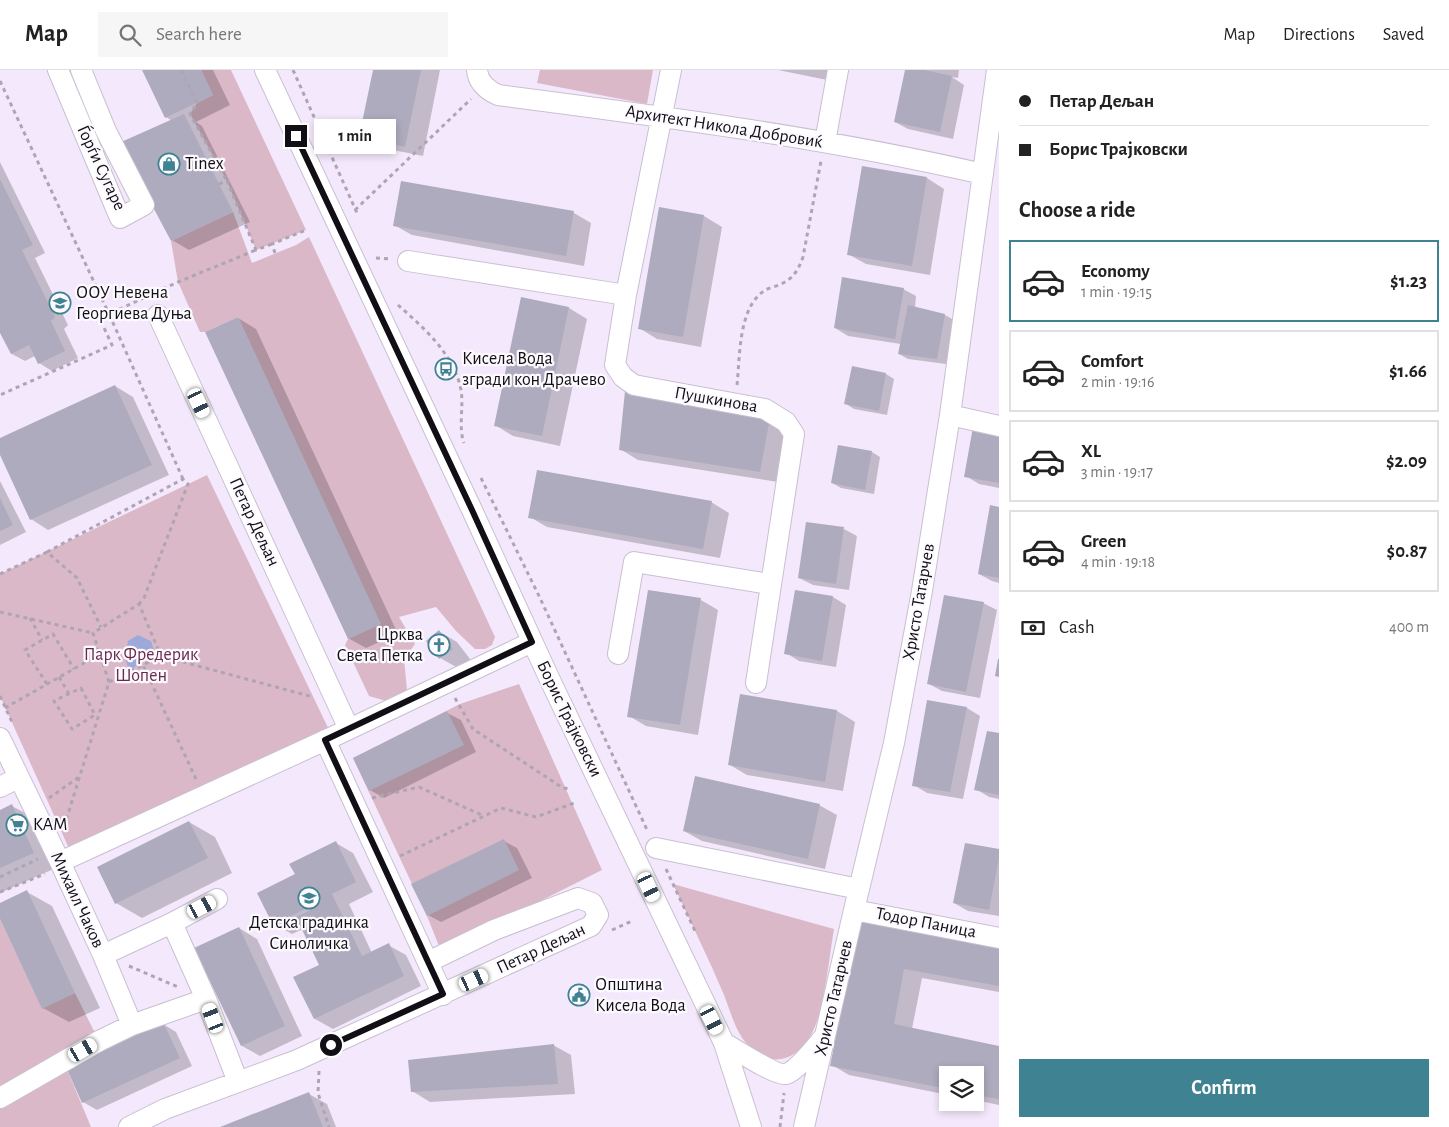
<!DOCTYPE html>
<html lang="en">
<head>
<meta charset="utf-8">
<style>
  :root { --surface:#fff; --page:#f6f6f6; --text:#222; --muted:#767676; --line:#e0e0e0; --accent:#3f8392 }
  body { margin:0; font-family:"Alegreya Sans",sans-serif; background:var(--page); color:var(--text); height:100vh; display:flex; flex-direction:column; font-size:19px; white-space:nowrap }
  * { box-sizing:border-box; margin:0 }
  p { font-size:16px; color:var(--muted) }
  .icon { flex:none; width:28px; height:28px; fill:none; stroke:currentColor; stroke-width:2; stroke-linecap:round; stroke-linejoin:round }
  .map { position:relative; flex:1; overflow:hidden }
  .sheet { display:flex; flex-direction:column; background:var(--surface); width:450px }
  .sheet>* { flex:none }
  .guide { display:grid; align-content:center; height:110px; padding:0 20px; background:var(--surface) }
  .buttons { position:absolute; left:939px; top:996px; display:grid; gap:10px }
  .buttons a { display:grid; place-items:center; width:45px; height:45px; border-radius:0px; background:var(--surface); box-shadow:0 2px 8px #0003; font-size:25px }
  .end { position:absolute; width:22px; height:22px; margin:-11px; border:6px solid #120e15; background:#fff; box-shadow:0 0 0 2px #fff }
  .from { border-radius:50% }
  .bubble { position:absolute; height:35px; border-radius:0px; background:var(--surface); box-shadow:0 2px 8px #0003; font-size:16px; font-weight:600; line-height:35px; text-align:center }
  .car { position:absolute; width:15px; height:30px; margin:-15px -8px; border-radius:6px; box-shadow:0 0 4px 1px #0007; background:linear-gradient(#fff 24%,#345 0 40%,#fff 0 76%,#345 0 86%,#fff 0) }
  .guide b { display:flex; align-items:center; gap:18px; height:48px; font-size:19px }
  .guide b+b { border-top:1px solid var(--line) }
  .guide i { width:12px; height:12px; background:var(--text) }
  ul { padding:0; list-style:none }
  li { display:flex; align-items:center; gap:15px; height:82px; margin:0 10px 8px; padding:0 10px; border:2px solid var(--line); border-radius:0px }
  li div { flex:1 }
  li b { display:block; font-size:19px }
  li em { font-style:normal; font-weight:600 }
  li.selected { border-color:var(--accent) }
  li>.icon { width:45px; height:45px; stroke-width:1.5 }
  h2 { padding:0 20px; font-size:22px; line-height:60px }
  .pay { display:flex; align-items:center; gap:12px; height:55px; padding:0 20px; font-size:19px }
  .pay p { margin-inline-start:auto }
  .action { display:flex; gap:10px; margin-top:auto; padding:10px 20px }
  .action a { flex:1; height:58px; border-radius:0px; background:var(--accent); color:#fff; font-size:20px; font-weight:600; line-height:58px; text-align:center }
  header { display:flex; align-items:center; gap:30px; box-sizing:border-box; height:70px; padding:0 25px; background:var(--surface); border-bottom:1px solid var(--line) }
  header strong { font-size:24px }
  nav { display:flex; gap:28px; margin-inline-start:auto; font-size:18px }
  .search { width:350px; height:45px; background:var(--page); display:flex; align-items:center; gap:12px; box-sizing:border-box; padding:0 18px; border-radius:0px; color:var(--muted); font-size:19px }
  main { display:flex; flex:1; min-height:0 }
  .map>svg:first-child { display:block }
</style>
</head>
<body>
<header>
<strong>Map</strong>
<div class="search"><svg class="icon" aria-label="search" viewBox="0 0 24 24"><circle cx="10" cy="10" r="6"/><path d="M15 15l6 6"/></svg>Search here</div>
<nav><a>Map</a><a>Directions</a><a>Saved</a></nav>
</header>
<main>
<div class="map">
<svg width="999" height="1057" viewBox="0 0 999 1057">
  <rect width="100%" height="100%" fill="#f4e9fc"/>
  <path fill="#dbb8c8" d="M201,0H231L306,160L256,180L227,111L190,44L197,33L213,25Z
    M540,0H653L647,34L537,13Z
    M233,142L252,193L296,175L309,167L495,567L492,575L485,579H475L456,561L436,537L399,547L415,574L404,589L407,620L386,631L369,626L345,575L348,569L380,554L238,247L205,262H200L178,212L171,171Z
    M207,405L331,664L71,783L0,626V504Z
    M519,614L602,800L441,881L427,846L353,688L460,634Z
    M673,814L834,859C829,888 825,933 814,959C799,991 771,1001 746,973C735,960 730,940 724,925C708,887 690,851 673,814Z
    M0,849L42,938L75,923L99,971L66,997L91,1057H0Z"/>
  <path fill="#9ca9d9" d="M138,565L151,571L155,584L133,598L128,597L125,588L128,571Z"/>
  <path fill="#0003" d="M143,0H213L230,35L196,52L202,56L250,152L189,180L172,170V51L166,47Z
    M374,0H440L423,86L378,77L361,66Z
    M778,0H839L837,12Z
    M906,0H959L958,8L952,7L964,15L953,69L908,59L895,52Z
    M0,92L45,183L35,188L68,255L64,259L78,288L52,301L39,293L35,286L25,291L12,284L0,260Z
    M927,108L944,119L930,205L866,194L848,184Z
    M660,139L704,146L722,157L701,277L657,269L639,258Z
    M574,143L591,153L584,196L412,165L394,155Z
    M903,219L916,226L915,238L945,245L954,250L946,294L908,289L899,284L901,274L848,266L835,258Z
    M522,228L569,238L587,249L560,376L513,366L495,355Z
    M238,248L256,259L398,564L366,578L348,568Z
    M852,298L886,304L894,309L887,345L854,339L846,334Z
    M115,316L133,327L169,405L48,460L31,449L0,382V369Z
    M770,349L788,359L778,412L638,390L620,379Z
    M999,363V418L979,414L966,406Z
    M872,382L880,387L874,424L841,418L832,413Z
    M0,411L26,462L0,475Z
    M711,432L729,443L720,488L547,457L530,447Z
    M999,438V513L992,511L979,504Z
    M844,459L857,466L849,520L813,515L799,508Z
    M833,527L846,535L836,597L799,591L786,583Z
    M701,530L718,540L698,665L646,656L629,646Z
    M983,533L997,540L980,628L942,621L929,614Z
    M440,562L457,572L470,589L458,598L440,588Z
    M741,625L837,641L855,652L843,721L747,705L730,695Z
    M928,631L967,638L980,646L963,729L927,723L914,715Z
    M447,643L461,650L476,682L384,728L370,720Z
    M999,665V729L989,727L976,719Z
    M819,735L837,745L825,799L702,771L684,761Z
    M12,736L38,750L58,797L0,823V741Z
    M189,752L215,767L232,803L142,848L116,833Z
    M504,771L517,778L532,808L441,852L428,845Z
    M336,773L353,783L373,822L349,834L372,883L388,875L406,885L421,916L333,959L315,949L295,908L321,895L303,859L292,864L274,854L296,805Z
    M999,781V846L968,841L954,833Z
    M27,822L52,836L100,938L69,952L43,938L0,846V834Z
    M861,846L999,874V922L922,908L912,959L999,977V1035L975,1030V1005H948V1025L849,1005L832,995Z
    M239,858L257,869L302,966L260,986L242,976Z
    M163,954L176,962L192,996L97,1040L83,1032Z
    M553,975L571,985L575,1024L430,1032L412,1021Z
    M309,1024L327,1034L336,1057H223Z"/>
  <path fill="#aeabbe" d="M142,0H201L213,25L165,48Z
    M373,0H421L405,77L359,67Z
    M905,0H924L952,6L940,62L894,52Z
    M184,44L233,142L171,171L119,73Z
    M862,96L927,107L912,196L847,185Z
    M0,109L33,175L22,180L55,247L51,251L65,281L38,294L29,275L11,284L0,263Z
    M401,111L574,141L566,186L393,156Z
    M659,137L704,145L683,267L638,259Z
    M842,207L904,218L895,269L834,258Z
    M521,227L569,237L542,366L494,356Z
    M908,235L945,244L937,289L898,284Z
    M238,247L381,554L348,569L205,262Z
    M852,296L886,303L879,341L844,334Z
    M115,315L152,395L30,450L0,385V368Z
    M625,321L770,348L760,402L619,380Z
    M973,357L999,362V413L964,407Z
    M838,375L872,381L865,420L831,413Z
    M537,400L712,431L703,479L528,448Z
    M0,428L13,455L0,461Z
    M990,435L999,437V508L978,504Z
    M806,452L844,457L836,514L798,508Z
    M648,520L701,528L680,655L627,647Z
    M795,520L833,526L822,591L784,584Z
    M944,525L984,532L966,622L927,614Z
    M439,560L453,579L439,589L426,571Z
    M998,589H999V607L995,606Z
    M740,624L837,640L825,712L728,695Z
    M927,630L967,637L950,722L912,716Z
    M447,641L464,675L369,721L353,688Z
    M987,661L999,663V725L974,720Z
    M695,706L820,734L808,789L683,761Z
    M12,734L34,783L0,798V740Z
    M189,751L208,788L115,834L97,797Z
    M504,769L519,800L427,846L411,814Z
    M336,771L356,812L332,824L362,886L389,873L404,906L314,949L293,907L319,895L296,847L315,838L313,835L273,855L257,823L295,804L289,794Z
    M965,773L999,779V788L989,840L953,833Z
    M27,820L75,923L42,939L0,849V833Z
    M860,845L999,873V916L904,899L894,954L999,976V1029L975,1025V1005H948V1019L830,996Z
    M239,857L285,956L241,976L194,878Z
    M163,952L180,988L82,1033L66,997Z
    M554,974L558,1014L411,1022L408,990Z
    M309,1022L323,1057H220Z"/>
  <g fill="none" stroke-linecap="round" stroke-linejoin="round">
    <g stroke="#c9bfd1" stroke-width="22">
      <path id="minor" d="M58,0L120,148L144,135L106,61L81,0
        M265,0L472,440L550,610L724,973L751,1057
        M477,0C478,12 487,20 498,25C660,46 823,67 983,104
        M825,72L838,0
        M408,191L626,225L671,0
        M626,225L615,295L623,307L634,315L765,339L786,352L794,364L756,613
        M158,245L349,659
        M950,345L999,356
        M618,584L634,492L770,514
        M0,668L60,792L103,885L132,955
        M325,670L443,925
        M0,717L18,708
        M656,778L859,819
        M60,792L341,663L532,572
        M854,840L999,868
        M172,853L217,829
        M103,885L172,853L206,929L238,1012
        M724,973C735,979 776,1006 786,1004C797,1001 817,975 825,966
        M0,1028L99,971L132,955L206,929
        M129,1057L165,1039L297,990L591,856L598,845L592,833L578,828L494,860L428,892
        M804,1057L854,840L894,673L922,521L950,345L997,0"/>
    </g>
    <path stroke="#aea5b4" stroke-width="3" stroke-dasharray="4 4" stroke-linecap="butt" d="M181,0L197,33L190,44L227,111
      M293,0L357,143
      M0,11L109,244L99,247L112,275L0,325
      M219,114L227,111L256,180L272,174
      M355,140L471,29
      M275,183L272,174L306,160
      M376,188L390,189
      M398,235C424,258 454,284 461,320C464,337 458,357 464,373
      M737,315C740,288 738,238 764,221C768,218 774,217 779,215C793,209 798,201 803,187L821,91
      M481,408L540,528L648,762
      M183,409L109,244L178,212L256,180
      M47,482L183,409L188,414L144,528L139,534
      M0,504L47,482L77,508L101,557
      M0,542L93,563
      M30,548L42,570
      M59,607L69,624
      M109,612L93,563L139,534L161,586
      M47,614L25,580L53,564L74,599
      M81,618L95,645L72,659L54,631Z
      M0,626L12,652
      M455,628L473,659L563,718L571,719
      M5,638L100,584
      M196,709L143,595L161,586L313,627
      M49,728L79,707
      M372,728L419,717L484,746
      M64,757L109,612L143,595
      M400,786L501,738L536,747L577,732
      M666,799L695,861
      M0,807L38,789
      M0,822L45,804
      M612,860L632,851
      M129,896L178,917
      M319,1001L318,1023L329,1057
      M780,1057L784,1023"/>
    <use href="#minor" stroke="#fff" stroke-width="20"/>
  </g>
  <g fill="none" stroke-linecap="round" stroke-linejoin="round">
    <path stroke="#120e15" stroke-width="6" d="M296,66L472,440L532,572L325,670L443,924L331,975"/>
  </g>
  <defs>
    <g id="shop-ring" transform="scale(1.125)"><circle r="9.5" fill="#fcfafe" stroke="#3f8392" stroke-width="1.5"/><path d="M-5-2.5h2.3a2.7 3.5 0 0 1 5.4 0H5L5.5 6h-11ZM-1.5-2.5h3a1.5 2.3 0 0 0-3 0Z" fill="#3f8392"/></g>
    <g id="school-ring" transform="scale(1.125)"><circle r="9.5" fill="#fcfafe" stroke="#3f8392" stroke-width="1.5"/><path d="M0-5L7-2L0 1L-7-2ZM-4 1L0 2.5L4 1V4Q0 6-4 4Z" fill="#3f8392"/></g>
    <g id="bus-ring" transform="scale(1.125)"><circle r="9.5" fill="#fcfafe" stroke="#3f8392" stroke-width="1.5"/><path d="M-5-6H5V4H4V6H2V4H-2V6H-4V4H-5ZM-3.5-4V0h7V-4ZM-3.5 1.2v1.5H-2V1.2ZM2 1.2v1.5H3.5V1.2Z" fill="#3f8392"/></g>
    <g id="church-ring" transform="scale(1.125)"><circle r="9.5" fill="#fcfafe" stroke="#3f8392" stroke-width="1.5"/><path d="M-1.2-6h2.4v3.5h3.3v2.4h-3.3V6h-2.4V-.1h-3.3v-2.4h3.3Z" fill="#3f8392"/></g>
    <g id="supermarket-ring" transform="scale(1.125)"><circle r="9.5" fill="#fcfafe" stroke="#3f8392" stroke-width="1.5"/><path d="M-6-5.5h2.5l.6 2H6L4.5 2H-2.5L-4.4-4H-6ZM-1.5 3.2a1.3 1.3 0 1 0 .1 0ZM3 3.2a1.3 1.3 0 1 0 .1 0Z" fill="#3f8392"/></g>
    <g id="civic-ring" transform="scale(1.125)"><circle r="9.5" fill="#fcfafe" stroke="#3f8392" stroke-width="1.5"/><path d="M-.6-6.5H3V-4.5H.6V-3L4-1V1h2V6H-6V1h2V-1L-.6-3ZM-1.2 2.5V6h2.4V2.5Z" fill="#3f8392"/></g>
  </defs>
  <g fill-rule="evenodd">
    <use href="#shop-ring" x="169" y="94"/>
    <use href="#school-ring" x="60" y="233"/>
    <use href="#bus-ring" x="446" y="299"/>
    <use href="#church-ring" x="439" y="575"/>
    <use href="#supermarket-ring" x="17" y="755"/>
    <use href="#school-ring" x="309" y="828"/>
    <use href="#civic-ring" x="579" y="925"/>
  </g>
  <g text-anchor="middle" dominant-baseline="central" stroke-width="4.5" stroke-linejoin="round" paint-order="stroke">
    <g font-size="18" fill="#120e15" stroke="#fcfafe">
      <text transform="translate(724 57) rotate(9)">Архитект Никола Добровиќ</text>
      <text transform="translate(101 98) rotate(65)">Ѓорѓи Сугаре</text>
      <text transform="translate(716 330) rotate(10)">Пушкинова</text>
      <text transform="translate(254 452) rotate(65)">Петар Дељан</text>
      <text transform="translate(919 532) rotate(-80)">Христо Татарчев</text>
      <text transform="translate(569 649) rotate(64)">Борис Трајковски</text>
      <text transform="translate(77 830) rotate(65)">Михаил Чаков</text>
      <text transform="translate(926 853) rotate(11)">Тодор Паница</text>
      <text transform="translate(541 879) rotate(-25)">Петар Дељан</text>
      <text transform="translate(834 928) rotate(-77)">Христо Татарчев</text>
    </g>
    <g font-size="18" fill="#120e15" stroke="#fcfafe" text-anchor="start">
      <text x="185" y="94">Tinex</text>
      <text x="76" y="223">ООУ Невена<tspan x="76" dy="21">Георгиева Дуња</tspan></text>
      <text x="462" y="289">Кисела Вода<tspan x="462" dy="21">згради кон Драчево</tspan></text>
      <text x="423" y="565" text-anchor="end">Црква<tspan x="423" dy="21">Света Петка</tspan></text>
      <text x="33" y="755">KAM</text>
      <text x="309" y="853" text-anchor="middle">Детска градинка<tspan x="309" dy="21">Синоличка</tspan></text>
      <text x="595" y="915">Општина<tspan x="595" dy="21">Кисела Вода</tspan></text>
    </g>
    <g font-size="18" fill="#69294c" stroke="#fcfafe">
      <text x="141" y="585">Парк Фредерик<tspan x="141" dy="21">Шопен</tspan></text>
    </g>
  </g>
</svg>
<div class="buttons">
<a><svg class="icon" aria-label="layers" viewBox="0 0 24 24"><path d="M12 4l9 5-9 5-9-5zM3 14l9 5 9-5"/></svg></a>
</div>
<i class="end from" style="left:331px;top:975px"></i>
<i class="end" style="left:296px;top:66px"></i>
<div class="bubble" style="left:314px;top:49px;width:82px">1 min</div>
<i class="car" style="left:199px;top:333px;rotate:155deg"></i>
<i class="car" style="left:649px;top:817px;rotate:155deg"></i>
<i class="car" style="left:202px;top:837px;rotate:62deg"></i>
<i class="car" style="left:474px;top:910px;rotate:65deg"></i>
<i class="car" style="left:213px;top:948px;rotate:339deg"></i>
<i class="car" style="left:712px;top:950px;rotate:153deg"></i>
<i class="car" style="left:83px;top:980px;rotate:60deg"></i>
</div>
<section class="sheet">
<div class="guide">
<b><i class="from"></i>Петар Дељан</b>
<b><i></i>Борис Трајковски</b>
</div>
<h2>Choose a ride</h2>
<ul>
<li class="selected"><svg class="icon" aria-label="car" viewBox="0 0 24 24"><path d="M5 17H2v-5l4-1 3-4h7l3 4 3 1v5h-3M9 17h6M6 11h13"/><circle cx="7" cy="17" r="2"/><circle cx="17" cy="17" r="2"/></svg><div><b>Economy</b><p>1 min · 19:15</p></div><em>$1.23</em></li>
<li><svg class="icon" aria-label="car" viewBox="0 0 24 24"><path d="M5 17H2v-5l4-1 3-4h7l3 4 3 1v5h-3M9 17h6M6 11h13"/><circle cx="7" cy="17" r="2"/><circle cx="17" cy="17" r="2"/></svg><div><b>Comfort</b><p>2 min · 19:16</p></div><em>$1.66</em></li>
<li><svg class="icon" aria-label="car" viewBox="0 0 24 24"><path d="M5 17H2v-5l4-1 3-4h7l3 4 3 1v5h-3M9 17h6M6 11h13"/><circle cx="7" cy="17" r="2"/><circle cx="17" cy="17" r="2"/></svg><div><b>XL</b><p>3 min · 19:17</p></div><em>$2.09</em></li>
<li><svg class="icon" aria-label="car" viewBox="0 0 24 24"><path d="M5 17H2v-5l4-1 3-4h7l3 4 3 1v5h-3M9 17h6M6 11h13"/><circle cx="7" cy="17" r="2"/><circle cx="17" cy="17" r="2"/></svg><div><b>Green</b><p>4 min · 19:18</p></div><em>$0.87</em></li>
</ul>
<div class="pay"><svg class="icon" aria-label="cash" viewBox="0 0 24 24"><path d="M3 7h18v10H3z"/><circle cx="12" cy="12" r="2"/></svg>Cash<p>400 m</p></div>
<div class="action"><a>Confirm</a></div>
</section>
</main>
</body>
</html>
